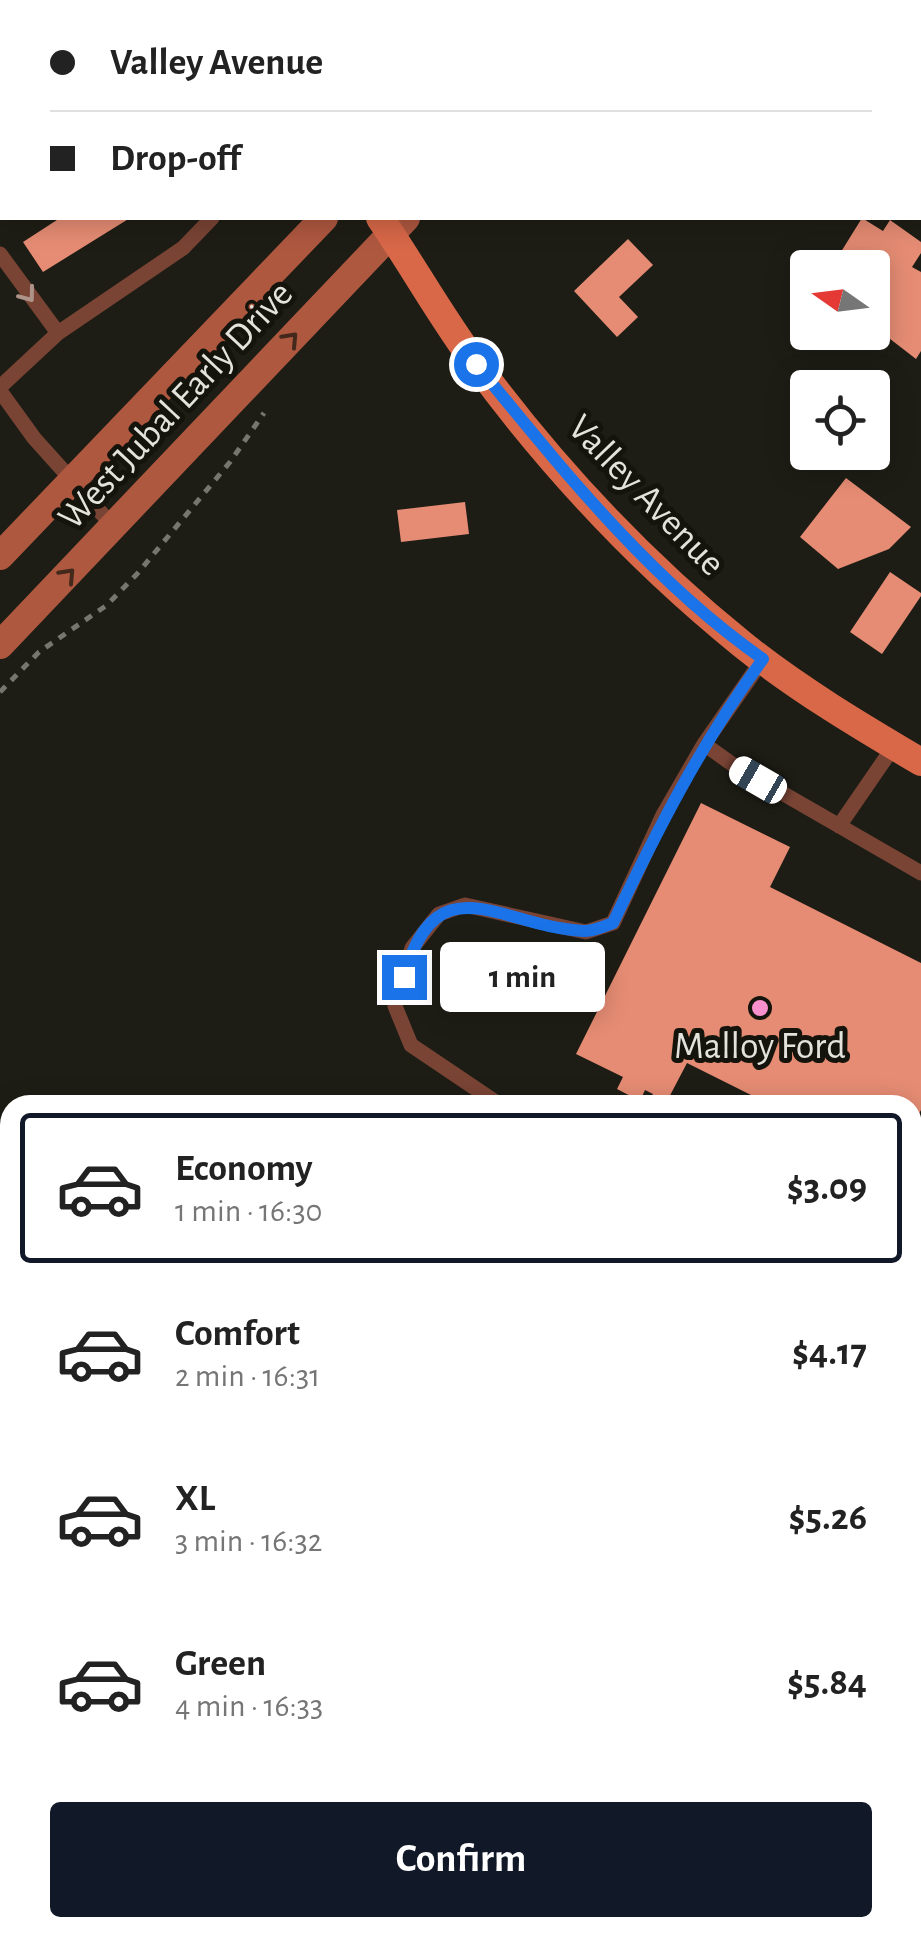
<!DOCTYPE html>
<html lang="en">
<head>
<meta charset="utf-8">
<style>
  :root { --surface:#fff; --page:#f6f6f6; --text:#222; --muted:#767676; --line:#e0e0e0; --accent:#111827 }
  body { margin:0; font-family:"Alegreya Sans",sans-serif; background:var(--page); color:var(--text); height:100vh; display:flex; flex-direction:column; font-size:38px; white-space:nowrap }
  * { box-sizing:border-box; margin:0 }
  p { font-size:32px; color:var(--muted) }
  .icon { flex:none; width:55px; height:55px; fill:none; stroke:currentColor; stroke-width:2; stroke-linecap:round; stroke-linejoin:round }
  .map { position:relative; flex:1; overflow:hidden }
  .details { position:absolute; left:0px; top:1095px; width:922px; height:842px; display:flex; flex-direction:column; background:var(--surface); border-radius:30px 30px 0 0; box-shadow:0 5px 25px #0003 }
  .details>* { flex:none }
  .guide { position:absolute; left:0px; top:0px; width:922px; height:220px; box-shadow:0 5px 25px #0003; display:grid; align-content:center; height:220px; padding:0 50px; background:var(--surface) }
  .needle { width:65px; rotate:284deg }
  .fabs { position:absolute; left:790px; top:250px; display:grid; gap:20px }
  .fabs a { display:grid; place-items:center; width:100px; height:100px; border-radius:10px; background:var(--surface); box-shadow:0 5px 25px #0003; font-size:50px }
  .end { position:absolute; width:45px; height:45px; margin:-22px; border:12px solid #1a73e8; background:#fff; box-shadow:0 0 0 5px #fff }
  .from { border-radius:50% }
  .bubble { position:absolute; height:70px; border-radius:10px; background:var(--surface); box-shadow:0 5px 25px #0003; font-size:32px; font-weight:600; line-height:70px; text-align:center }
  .car { position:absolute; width:30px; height:60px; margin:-30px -15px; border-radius:12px; box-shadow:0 0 8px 2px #0007; background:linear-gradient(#fff 24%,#345 0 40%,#fff 0 76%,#345 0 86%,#fff 0) }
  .guide b { display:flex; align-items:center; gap:35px; height:95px; font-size:38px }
  .guide b+b { border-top:2px solid var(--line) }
  .guide i { width:25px; height:25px; background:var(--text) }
  ul { padding:18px 0 0; list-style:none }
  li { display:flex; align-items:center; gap:30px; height:150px; margin:0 20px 15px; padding:0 30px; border:5px solid transparent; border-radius:10px }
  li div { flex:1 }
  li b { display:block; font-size:38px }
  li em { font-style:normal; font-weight:600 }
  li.current { border-color:var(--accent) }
  li>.icon { width:90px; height:90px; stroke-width:1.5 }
  .action { display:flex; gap:20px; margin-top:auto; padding:20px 50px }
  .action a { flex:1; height:115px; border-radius:10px; background:var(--accent); color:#fff; font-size:40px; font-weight:600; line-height:115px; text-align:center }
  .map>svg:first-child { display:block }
</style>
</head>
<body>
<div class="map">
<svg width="921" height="1936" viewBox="0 0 921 1936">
  <rect width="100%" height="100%" fill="#1e1d15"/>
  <path fill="#e68c74" d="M60,218H130L43,272L23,242Z
    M862,218L883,231L890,220L921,242V253L912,267L921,272V351L916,359L872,325V268H831Z
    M628,239L653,265L619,297L638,317L617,337L574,291Z
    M846,478L911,527L889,549L838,569L800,537Z
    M465,502L469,534L401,542L397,510Z
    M890,572L921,593V596L882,654L850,632Z
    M701,803L790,847L770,887L921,963V1110L912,1127V1105H771L687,1063L665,1105H647L653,1094L645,1090L640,1101L617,1089L623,1077L576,1054Z
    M10,1785V1899L0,1905V1791Z
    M921,1785V1854L912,1855V1786Z"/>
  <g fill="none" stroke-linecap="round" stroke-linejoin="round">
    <path stroke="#76756f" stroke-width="5" stroke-dasharray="8 8" stroke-linecap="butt" d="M0,692L39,652L107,605L137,574L230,462L264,413"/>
    <path stroke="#7a4435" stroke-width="15" d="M389,0H394
      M115,2L119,0
      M856,2H859
      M0,82L2,80
      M920,96H921
      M920,169H921
      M0,254L58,333
      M0,387L58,333L183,248L212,218
      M0,391L34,438L113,526
      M763,659L704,744L732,764L921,873
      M839,826L894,746
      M500,1105L411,1045L395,1006L412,948L439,914L465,905L586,932L613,923L663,815L704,744
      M0,1175L10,1176
      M912,1214L921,1201
      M0,1343L10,1331
      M0,1652L10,1650"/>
    <path stroke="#7a4435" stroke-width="28" d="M912,1707L921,1706
      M209,1928L212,1936
      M337,1928L366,1930L387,1928
      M646,1928L647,1936
      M61,1936L73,1928"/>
    <path stroke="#af5840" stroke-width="28" d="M527,2L530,0
      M622,2L625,0
      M0,556L324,218
      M0,645L406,218"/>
    <path stroke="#d86848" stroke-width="28" d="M239,0L241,2
      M380,218C413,266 441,317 476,364C552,467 644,565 743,645C798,689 860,726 921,762"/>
    <g stroke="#8f8e88" stroke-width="11">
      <path id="rail" d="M912,1550L921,1548
        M0,1752L10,1750"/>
    </g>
    <use href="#rail" stroke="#15140c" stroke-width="8" stroke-dasharray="22" stroke-linecap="butt"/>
  </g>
  <defs><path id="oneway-chevron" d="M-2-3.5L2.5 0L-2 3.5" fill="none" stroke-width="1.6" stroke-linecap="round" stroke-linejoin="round" transform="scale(2.5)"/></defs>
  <use stroke="#ae9389" href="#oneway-chevron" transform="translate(28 295) rotate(53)"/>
  <g stroke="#43281c">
    <use href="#oneway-chevron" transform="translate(291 339) rotate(-47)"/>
    <use href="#oneway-chevron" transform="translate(68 575) rotate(-47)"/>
  </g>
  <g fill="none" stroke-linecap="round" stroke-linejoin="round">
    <path stroke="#1a73e8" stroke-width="12" d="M404,977C437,859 501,927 583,931C592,932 604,926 613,923C657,830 702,742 763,659C651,581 562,469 476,364"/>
  </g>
  <circle fill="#f790cd" stroke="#15140c" stroke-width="4" cx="760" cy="1008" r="10"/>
  <g text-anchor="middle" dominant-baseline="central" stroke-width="10" stroke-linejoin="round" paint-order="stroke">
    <g font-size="38" fill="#e3e2dd" stroke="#15140c">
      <text transform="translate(176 406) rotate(-47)">West Jubal Early Drive</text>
      <text transform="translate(646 496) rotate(46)">Valley Avenue</text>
    </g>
    <g font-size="38" fill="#e3e2dd" stroke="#15140c">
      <text x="760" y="1047">Malloy Ford</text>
    </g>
  </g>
</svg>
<div class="fabs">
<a><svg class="needle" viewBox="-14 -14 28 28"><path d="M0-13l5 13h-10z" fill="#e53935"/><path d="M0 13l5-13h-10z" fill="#767676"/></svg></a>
<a><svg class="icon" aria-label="locate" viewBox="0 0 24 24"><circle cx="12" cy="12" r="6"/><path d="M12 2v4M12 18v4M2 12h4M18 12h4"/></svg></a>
</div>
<i class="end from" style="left:476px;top:364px"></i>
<i class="end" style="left:404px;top:977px"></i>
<div class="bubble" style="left:440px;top:942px;width:165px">1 min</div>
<i class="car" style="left:758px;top:780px;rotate:300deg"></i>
<div class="guide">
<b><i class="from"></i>Valley Avenue</b>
<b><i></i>Drop-off</b>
</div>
<section class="details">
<ul>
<li class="current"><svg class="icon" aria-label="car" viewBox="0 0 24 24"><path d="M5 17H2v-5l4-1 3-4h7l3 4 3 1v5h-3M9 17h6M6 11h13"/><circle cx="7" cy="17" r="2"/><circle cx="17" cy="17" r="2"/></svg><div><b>Economy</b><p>1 min · 16:30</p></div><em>$3.09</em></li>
<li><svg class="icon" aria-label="car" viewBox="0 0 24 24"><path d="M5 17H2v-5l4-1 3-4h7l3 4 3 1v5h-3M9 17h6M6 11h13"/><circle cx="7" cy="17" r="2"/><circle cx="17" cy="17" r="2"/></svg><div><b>Comfort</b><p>2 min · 16:31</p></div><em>$4.17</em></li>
<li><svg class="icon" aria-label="car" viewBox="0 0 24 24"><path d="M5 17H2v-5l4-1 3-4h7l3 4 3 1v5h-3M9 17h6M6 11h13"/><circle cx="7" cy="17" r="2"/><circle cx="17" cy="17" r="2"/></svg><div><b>XL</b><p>3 min · 16:32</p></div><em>$5.26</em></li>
<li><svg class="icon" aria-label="car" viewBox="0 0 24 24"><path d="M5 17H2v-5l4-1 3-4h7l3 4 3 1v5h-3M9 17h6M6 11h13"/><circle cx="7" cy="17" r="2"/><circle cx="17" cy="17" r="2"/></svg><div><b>Green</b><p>4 min · 16:33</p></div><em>$5.84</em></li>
</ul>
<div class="action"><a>Confirm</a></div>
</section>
</div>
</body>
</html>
